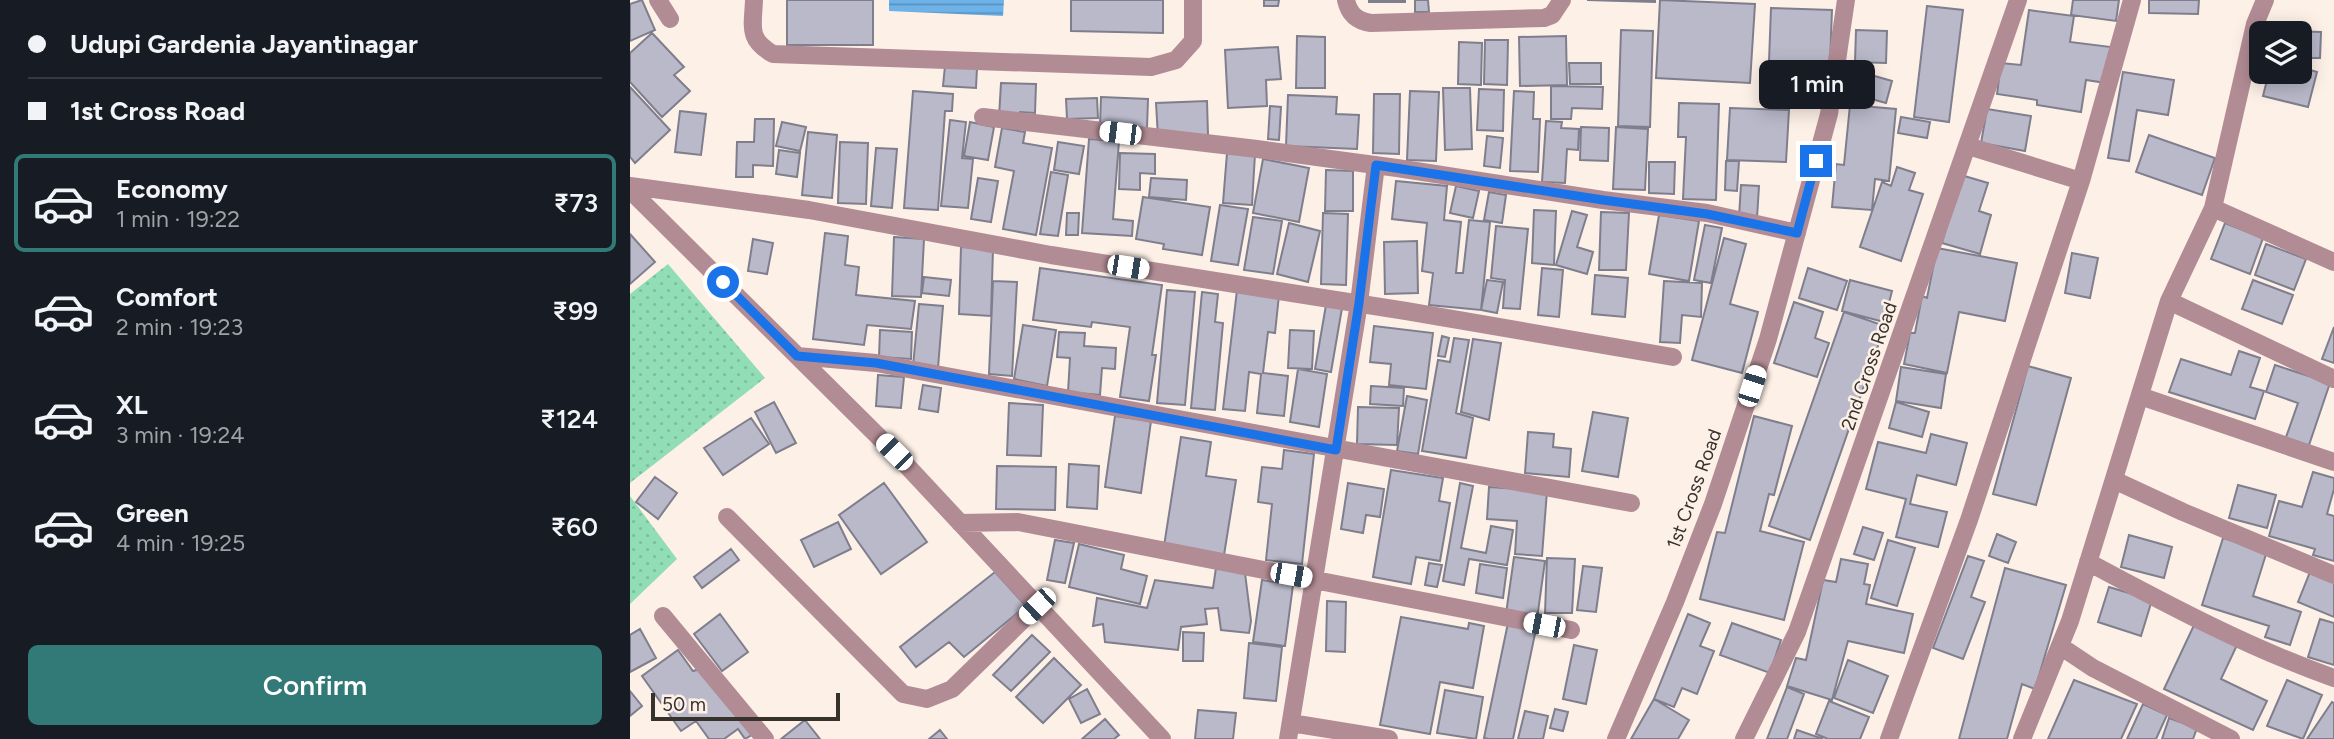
<!DOCTYPE html>
<html lang="en">
<head>
<meta charset="utf-8">
<style>
  :root { --surface:#171b24; --page:#242831; --text:#f1f3f6; --muted:#9ea1a6; --line:#363941; --accent:#327a77 }
  body { margin:0; font-family:Figtree,sans-serif; background:var(--page); color:var(--text); height:100vh; display:flex; flex-direction:column; font-size:26px; white-space:nowrap }
  * { box-sizing:border-box; margin:0 }
  p { font-size:23px; color:var(--muted) }
  .icon { flex:none; width:38px; height:38px; fill:none; stroke:currentColor; stroke-width:2; stroke-linecap:round; stroke-linejoin:round }
  .map { position:relative; flex:1; overflow:hidden }
  .side { display:flex; flex-direction:column; background:var(--surface); width:630px }
  .side>* { flex:none }
  .top-card { display:grid; align-content:center; height:154px; padding:0 28px; background:var(--surface) }
  .tools { position:absolute; left:1619px; top:21px; display:grid; gap:14px }
  .tools a { display:grid; place-items:center; width:63px; height:63px; border-radius:10px; background:var(--surface); box-shadow:0 4px 18px #0003; font-size:35px }
  .scale { position:absolute; left:21px; bottom:18px; width:189px; box-sizing:border-box; padding-left:7px; border:4px solid #38322d; border-top:0; font-size:19px; line-height:24px; white-space:nowrap; color:#38322d; -webkit-text-stroke:5px #fdf0e7; paint-order:stroke }
  .end { position:absolute; width:32px; height:32px; margin:-16px; border:9px solid #1a73e8; background:#fff; box-shadow:0 0 0 4px #fff }
  .from { border-radius:50% }
  .bubble { position:absolute; height:49px; border-radius:10px; background:var(--surface); box-shadow:0 4px 18px #0003; font-size:23px; font-weight:600; line-height:49px; text-align:center }
  .car { position:absolute; width:21px; height:42px; margin:-21px -10px; border-radius:9px; box-shadow:0 0 5px 2px #0007; background:linear-gradient(#fff 24%,#345 0 40%,#fff 0 76%,#345 0 86%,#fff 0) }
  .top-card b { display:flex; align-items:center; gap:24px; height:66px; font-size:26px }
  .top-card b+b { border-top:2px solid var(--line) }
  .top-card i { width:18px; height:18px; background:var(--text) }
  ul { padding:0; list-style:none }
  li { display:flex; align-items:center; gap:21px; height:98px; margin:0 14px 10px; padding:0 14px; border:4px solid transparent; border-radius:10px }
  li div { flex:1 }
  li b { display:block; font-size:26px }
  li em { font-style:normal; font-weight:600 }
  li.current { border-color:var(--accent) }
  li>.icon { width:63px; height:63px; stroke-width:1.5 }
  .button { display:flex; gap:14px; margin-top:auto; padding:14px 28px }
  .button a { flex:1; height:80px; border-radius:10px; background:var(--accent); color:#fff; font-size:28px; font-weight:600; line-height:80px; text-align:center }
  main { display:flex; flex:1; min-height:0 }
  .map>svg:first-child { display:block }
</style>
</head>
<body>
<main>
<section class="side">
<div class="top-card">
<b><i class="from"></i>Udupi Gardenia Jayantinagar</b>
<b><i></i>1st Cross Road</b>
</div>
<ul>
<li class="current"><svg class="icon" aria-label="car" viewBox="0 0 24 24"><path d="M5 17H2v-5l4-1 3-4h7l3 4 3 1v5h-3M9 17h6M6 11h13"/><circle cx="7" cy="17" r="2"/><circle cx="17" cy="17" r="2"/></svg><div><b>Economy</b><p>1 min · 19:22</p></div><em>₹73</em></li>
<li><svg class="icon" aria-label="car" viewBox="0 0 24 24"><path d="M5 17H2v-5l4-1 3-4h7l3 4 3 1v5h-3M9 17h6M6 11h13"/><circle cx="7" cy="17" r="2"/><circle cx="17" cy="17" r="2"/></svg><div><b>Comfort</b><p>2 min · 19:23</p></div><em>₹99</em></li>
<li><svg class="icon" aria-label="car" viewBox="0 0 24 24"><path d="M5 17H2v-5l4-1 3-4h7l3 4 3 1v5h-3M9 17h6M6 11h13"/><circle cx="7" cy="17" r="2"/><circle cx="17" cy="17" r="2"/></svg><div><b>XL</b><p>3 min · 19:24</p></div><em>₹124</em></li>
<li><svg class="icon" aria-label="car" viewBox="0 0 24 24"><path d="M5 17H2v-5l4-1 3-4h7l3 4 3 1v5h-3M9 17h6M6 11h13"/><circle cx="7" cy="17" r="2"/><circle cx="17" cy="17" r="2"/></svg><div><b>Green</b><p>4 min · 19:25</p></div><em>₹60</em></li>
</ul>
<div class="button"><a>Confirm</a></div>
</section>
<div class="map">
<svg width="1704" height="739" viewBox="0 0 1704 739">
  <defs>
    <pattern id="grass-dots" width="8" height="8" patternUnits="userSpaceOnUse" patternTransform="scale(1.75)"><rect width="8" height="8" fill="#91ddb6"/><path d="M2 2h.1M6 6h.1" fill="none" stroke="#7ebe9d" stroke-width="1.8" stroke-linecap="round"/></pattern>
    <pattern id="water-rules" width="6" height="5" patternUnits="userSpaceOnUse" patternTransform="scale(1.75)"><rect width="6" height="5" fill="#6db2e9"/><path d="M0 2.5h6" fill="none" stroke="#5b91bd"/></pattern>
  </defs>
  <rect width="100%" height="100%" fill="#fdf0e7"/>
  <path fill="url(#grass-dots)" d="M38,264L135,378L0,483V294Z
    M0,496L47,559L0,604Z"/>
  <path fill="url(#water-rules)" d="M259,0H374L373,16L259,11Z"/>
  <path fill="#bab9ca" stroke="#7f7e8d" stroke-width="2" d="M12,0L25,30L0,41V4Z
    M157,0H243V45H157Z
    M441,0H533V33L441,31Z
    M634,0H649L648,6H634Z
    M739,0H775V2H739Z
    M785,0H798L799,12H785Z
    M957,0H1025V2Z
    M1030,0L1125,4L1120,83L1026,78Z
    M1443,0H1489L1486,21L1441,15Z
    M1519,0H1569L1568,14L1519,13Z
    M1297,6L1333,10L1319,122L1284,117Z
    M1141,8L1202,10L1199,90L1138,88Z
    M1399,10L1444,16L1440,42L1481,47L1476,83L1456,80L1451,112L1407,105V100L1367,94L1371,63L1391,65Z
    M991,30L1023,31L1020,127L988,126Z
    M1226,30L1257,31L1256,63L1225,62Z
    M1658,31L1691,32L1690,58H1670V33H1658Z
    M22,33L54,67L44,75L60,91L32,117L0,82V53Z
    M667,36L695,37V88H666Z
    M936,36L937,85L890,86L889,37Z
    M855,40H878L877,85L854,84Z
    M829,42L852,43L851,85L828,84Z
    M648,47L651,79L636,80L637,106L598,108L595,50Z
    M939,63H971V84H940Z
    M315,66L347,68L346,88L313,86Z
    M1670,67L1687,72L1678,107L1633,96L1639,72H1670Z
    M1493,72L1544,80L1538,115L1507,110L1499,161L1478,158Z
    M1234,73L1262,81L1256,103L1227,95Z
    M371,83L406,84L405,113L390,112L389,118L369,117Z
    M921,86L973,87L972,109L942,108L941,119H921Z
    M0,87L40,130L5,163L0,157Z
    M813,88H840L842,149L815,150Z
    M849,89L874,90L873,131L847,130Z
    M283,91L323,94L322,111H315L308,210L274,208Z
    M780,91L809,92L806,161L777,160Z
    M884,91L904,92L903,119H910L908,172L880,171Z
    M744,94H770L769,154L743,153Z
    M658,95L707,97L706,114L729,115L727,149L656,146Z
    M471,97L518,99L517,128L470,126Z
    M467,98L468,118L437,119L436,99Z
    M577,101L578,135L528,137L526,103Z
    M1049,103L1089,104L1086,200L1053,199L1056,137H1048Z
    M1220,105L1266,109L1259,181L1245,179L1242,210L1202,207L1206,164L1214,165Z
    M640,106L651,107L649,140L638,139Z
    M1100,108L1159,110L1156,162L1097,160Z
    M1357,109L1401,116L1395,151L1351,143Z
    M50,111L76,114L71,155L45,152Z
    M1271,117L1300,122L1297,138L1268,133Z
    M125,119H144L143,166L123,165V177H106L107,142H124Z
    M320,120L336,122L332,158L343,159L338,208L311,206Z
    M916,121L932,122L931,128L949,129L948,150L937,149L935,183L912,182Z
    M152,122L176,127L170,151L146,146Z
    M340,122L364,127L358,160L334,156Z
    M951,127L979,128L978,161L950,160Z
    M986,127L1018,129L1015,190L983,189Z
    M372,128L395,132L393,143L422,148L406,235L373,229L384,171L365,167Z
    M178,132L207,135L202,198L172,195Z
    M1519,135L1585,158L1572,195L1506,172Z
    M857,136L873,138L870,168L854,166Z
    M459,139L489,141L483,219L503,221L502,236L452,233Z
    M210,142L238,143L236,204L208,203Z
    M428,142L454,146L449,174L424,170Z
    M246,148L267,149L262,208L241,206Z
    M149,150L170,153L167,177L146,174Z
    M490,153L525,154V174L510,173V190L489,189Z
    M597,153L625,154L622,205L593,203Z
    M633,159L679,168L669,222L623,213Z
    M1096,161H1109L1107,191L1095,190Z
    M1019,162H1045L1044,194L1019,193Z
    M1267,167L1285,173L1279,190L1293,194L1271,261L1230,247L1252,182L1261,186Z
    M696,170L723,171V211H695Z
    M421,172L438,175L428,236L410,234Z
    M1331,175L1358,183L1349,211L1361,215L1350,254L1312,243Z
    M348,178L368,181L361,222L341,219Z
    M521,178L557,180L556,200L519,197Z
    M766,181L817,186L814,220L831,222L826,273H833L839,220L860,222L851,310L799,305L803,273L792,271L797,223L762,219Z
    M1111,185L1129,186L1127,218L1109,217Z
    M826,186L849,191L843,218L820,213Z
    M859,192L876,195L872,223L854,220Z
    M513,197L580,207L572,255L533,249L534,244L506,239Z
    M590,205L618,209L608,265L581,261Z
    M904,210L926,211L924,265L902,263Z
    M942,211L957,215L947,247L963,252L957,274L926,265Z
    M971,212L999,213L996,270H969Z
    M437,213H449L448,235H436Z
    M693,213L718,214L716,285L691,284Z
    M1029,215L1069,221L1059,281L1019,274Z
    M623,217L652,221L643,274L614,270Z
    M659,223L690,231L678,282L647,274Z
    M1595,223L1633,238L1620,274L1581,259Z
    M1075,225L1092,228L1081,283L1064,280Z
    M866,226L898,229L890,309L873,308L875,280L861,278Z
    M195,233L218,236L215,265L229,267L226,295L285,301L281,329L237,325L234,345L183,339Z
    M0,234L25,262L0,284Z
    M264,237L294,239L291,297L262,296Z
    M1094,238L1116,244L1100,304L1128,312L1112,373L1062,360Z
    M123,239L143,243L137,274L118,271Z
    M787,241L788,293L755,294L754,242Z
    M1636,244L1676,259L1664,290L1625,275Z
    M331,247L363,249L361,316L329,314Z
    M1307,248L1387,263L1375,321L1329,312L1317,373L1274,364L1280,333H1285L1292,296L1297,298Z
    M1442,253L1468,258L1460,298L1435,293Z
    M410,268L532,285L522,355H526L519,401L490,397L500,327L462,322L461,327L403,320Z
    M912,268L933,270L929,317L908,315Z
    M1178,268L1217,281L1207,310L1169,298Z
    M965,275L998,278L995,317L962,314Z
    M294,277L321,280L319,296L292,293Z
    M857,280L873,282L867,313L851,310Z
    M1220,280L1262,291L1254,322L1212,311Z
    M1623,280L1663,295L1652,324L1612,309Z
    M363,281L387,282L382,376L359,374Z
    M1034,281L1072,283L1071,317L1052,315L1050,343L1030,342Z
    M537,290L565,292L555,405L527,403Z
    M607,290L649,295L645,333L638,332L633,373L658,376L654,416L627,413L631,374L619,372L615,411L593,409Z
    M572,292L588,294L585,322L593,323L585,410L561,408Z
    M1164,302L1193,312L1185,338L1199,343L1187,377L1144,363Z
    M289,304L313,306L308,368L283,366Z
    M696,305L712,308L701,372L685,369Z
    M1214,312L1255,326L1180,540L1139,526Z
    M393,325L426,330L417,386L384,379Z
    M744,326L803,333L796,389L759,385L761,364L740,362Z
    M1704,327V363L1692,359Z
    M250,330L282,332L281,359L249,357Z
    M660,330L684,331L682,369L658,368Z
    M429,332L455,333L454,346L486,348L485,369L472,368L470,395L438,392L440,358L427,357Z
    M812,336L819,338L815,357L808,356Z
    M824,338L839,340L826,413L843,418L836,458L792,451L808,360L820,362Z
    M843,339L871,343L859,420L831,412Z
    M1609,351L1630,358L1620,387L1634,391L1625,419L1539,392L1551,359L1601,375Z
    M1645,365L1700,383L1678,448L1655,440L1668,403L1636,392Z
    M1398,366L1441,378L1406,505L1363,494Z
    M1271,367L1316,374L1311,408L1266,401Z
    M668,369L697,374L689,427L660,422Z
    M248,375L274,377L271,408L246,406Z
    M293,385L311,388L308,412L289,409Z
    M741,386L774,388L773,406L740,404Z
    M777,396L797,400L788,454L767,451Z
    M144,402L166,443L146,453L125,412Z
    M1266,402L1299,412L1292,437L1259,428Z
    M379,403L413,405L411,456L377,455Z
    M728,407L769,408L767,445L727,444Z
    M963,412L998,418L988,477L952,471Z
    M485,416L521,421L511,493L475,487Z
    M1124,416L1162,426L1144,495L1139,494L1130,531L1174,542L1154,620L1070,599L1087,532L1095,533Z
    M121,418L139,444L93,475L74,448Z
    M898,432L924,434L923,447L941,449L939,477L895,473Z
    M1301,434L1337,443L1326,485L1287,475L1280,504L1317,512L1308,547L1266,537L1276,499L1236,489L1248,442L1296,453Z
    M551,437L581,442L576,476L606,480L594,555L534,546Z
    M654,450L684,454L672,564L636,560L642,504L628,502L632,467L652,469Z
    M439,464L469,466L467,509L437,507Z
    M367,466L426,467L425,510L366,509Z
    M761,470L813,478L809,501L820,503L810,561L786,557L781,584L743,577Z
    M1683,472L1704,478V489L1697,514L1704,516V561L1683,555L1685,549L1639,536L1649,501L1672,507Z
    M25,477L47,493L28,519L6,502Z
    M254,483L297,542L251,574L209,515Z
    M718,483L754,489L750,517L736,515L733,533L711,529Z
    M830,483L843,486L831,548L856,553L861,526L883,530L877,565L839,559L834,585L813,581Z
    M1608,485L1646,495L1637,528L1599,518Z
    M859,487L917,491L912,556L885,554L887,521L857,519Z
    M208,522L221,549L184,567L171,540Z
    M1233,527L1253,533L1244,560L1224,554Z
    M1367,534L1386,542L1378,563L1359,556Z
    M1499,535L1542,547L1534,578L1491,567Z
    M1593,538L1637,551L1623,596L1671,612L1660,645L1635,637L1639,626L1572,605Z
    M425,540L444,543L435,583L417,580Z
    M1258,540L1285,548L1267,606L1241,598Z
    M449,544L494,555L491,569L517,576L510,604L439,587Z
    M101,549L109,560L72,588L64,577Z
    M1338,556L1354,561L1341,597L1355,602L1333,659L1303,648Z
    M884,557L915,561L907,619L876,614Z
    M917,558L945,559L942,613H915Z
    M1211,559L1238,564L1234,584L1240,585L1236,604L1283,614L1274,653L1218,641L1202,700L1157,686L1166,658L1176,660L1193,580L1206,582Z
    M799,563L812,565L807,587L795,585Z
    M850,564L877,568L873,598L846,593Z
    M953,566L972,568L966,612L947,610Z
    M586,568L615,573L621,621L619,633L591,630L588,608L575,609L577,624L551,627L548,650L475,642L473,624L463,626L467,598L517,608L525,580L583,588Z
    M1375,568L1436,585L1405,689L1392,684L1377,739H1329Z
    M365,572L396,606L334,657L319,642L286,667L270,647Z
    M1680,572L1704,581V617L1668,602Z
    M632,580L663,585L655,646L623,642Z
    M1479,587L1522,600L1511,636L1468,622Z
    M697,601L716,602L715,652L696,651Z
    M90,614L118,652L92,671L64,634Z
    M1058,614L1080,623L1070,646L1084,651L1067,694L1052,688L1044,707L1024,699Z
    M771,617L838,629L839,623L854,626L843,688L810,682L800,734L750,725Z
    M1690,619L1704,623V665L1678,657Z
    M878,623L906,629L883,739H859L854,738Z
    M1102,623L1151,640L1140,673L1090,655Z
    M1565,623L1608,643L1591,679L1637,701L1623,730L1534,689Z
    M10,629L26,658L0,672V635Z
    M553,632L574,633L573,661H553Z
    M402,635L420,652L381,691L363,675Z
    M619,643L652,647L646,701L614,698Z
    M944,645L967,650L956,704L933,699Z
    M48,650L63,671L70,669L125,733L115,739L108,729L94,739H79L66,721L51,731L12,676Z
    M424,658L451,685L413,723L386,697Z
    M1218,660L1258,676L1243,713L1204,698Z
    M1444,680L1507,704L1491,739H1418Z
    M1657,680L1692,695L1673,739L1637,726Z
    M1157,687L1174,694L1157,739H1137Z
    M457,689L470,714L451,723L439,699Z
    M815,690L853,697L846,739L807,733Z
    M0,691L12,706L0,716Z
    M1024,699L1059,720L1048,739H1001Z
    M1199,701L1239,717L1230,739H1198L1186,734Z
    M1702,702L1704,703V739H1677Z
    M1513,704L1537,715L1526,739H1497Z
    M925,709L938,712L933,731L920,728Z
    M568,710L606,713L603,739H565Z
    M895,711L918,716L913,739H888Z
    M1539,718L1567,728L1563,739H1532Z
    M475,719L489,735L484,739H452Z
    M175,720L190,739H151Z
    M310,730L317,739H299Z
    M1167,730L1193,739H1164Z"/>
  <g fill="none" stroke-linecap="round" stroke-linejoin="round">
    <path stroke="#b28c95" stroke-width="18" d="M28,0L40,19
      M124,0C123,27 117,39 143,54L521,67L546,60L563,41V0
      M716,0C719,14 727,21 741,23L914,18L922,15L932,0
      M353,117L627,149L767,168L973,200L1077,213L1167,233
      M1451,181L1502,0
      M0,186L179,210L421,255L776,311L1043,357
      M0,190L264,452L532,739
      M1583,208L1704,262
      M1539,301L1704,379
      M167,356L246,363L1001,503
      M1510,396L1704,462
      M1484,480L1553,512L1704,575
      M97,517L273,694L297,699L322,689L407,606
      M330,523L388,522L941,630
      M1458,562C1538,605 1619,648 1704,678
      M33,616L135,739
      M1430,646L1463,668L1601,739
      M661,723L759,739
      M658,739L729,303L746,165
      M986,739L1045,602L1083,504L1138,339L1199,114L1216,0
      M1114,739L1167,632L1388,0
      M1259,739L1339,520L1451,181L1338,146
      M1392,739L1440,621L1539,301L1583,208L1625,24L1635,0"/>
  </g>
  <g fill="none" stroke-linecap="round" stroke-linejoin="round">
    <path stroke="#1a73e8" stroke-width="9" d="M93,282L167,356L246,363L706,450L729,303L746,165L973,200L1077,214L1167,233L1186,161"/>
  </g>
  <g text-anchor="middle" dominant-baseline="central" stroke-width="5" stroke-linejoin="round" paint-order="stroke">
    <g font-size="19" fill="#38322d" stroke="#fdf0e7">
      <text transform="translate(1239 366) rotate(-71)">2nd Cross Road</text>
      <text transform="translate(1064 489) rotate(-70)">1st Cross Road</text>
    </g>
  </g>
</svg>
<div class="tools">
<a><svg class="icon" aria-label="layers" viewBox="0 0 24 24"><path d="M12 4l9 5-9 5-9-5zM3 14l9 5 9-5"/></svg></a>
</div>
<div class="scale">50 m</div>
<i class="end from" style="left:93px;top:282px"></i>
<i class="end" style="left:1186px;top:161px"></i>
<div class="bubble" style="left:1129px;top:60px;width:116px">1 min</div>
<i class="car" style="left:490px;top:133px;rotate:277deg"></i>
<i class="car" style="left:498px;top:267px;rotate:99deg"></i>
<i class="car" style="left:1122px;top:386px;rotate:18deg"></i>
<i class="car" style="left:264px;top:452px;rotate:315deg"></i>
<i class="car" style="left:661px;top:575px;rotate:100deg"></i>
<i class="car" style="left:407px;top:606px;rotate:226deg"></i>
<i class="car" style="left:914px;top:625px;rotate:281deg"></i>
</div>
</main>
</body>
</html>
